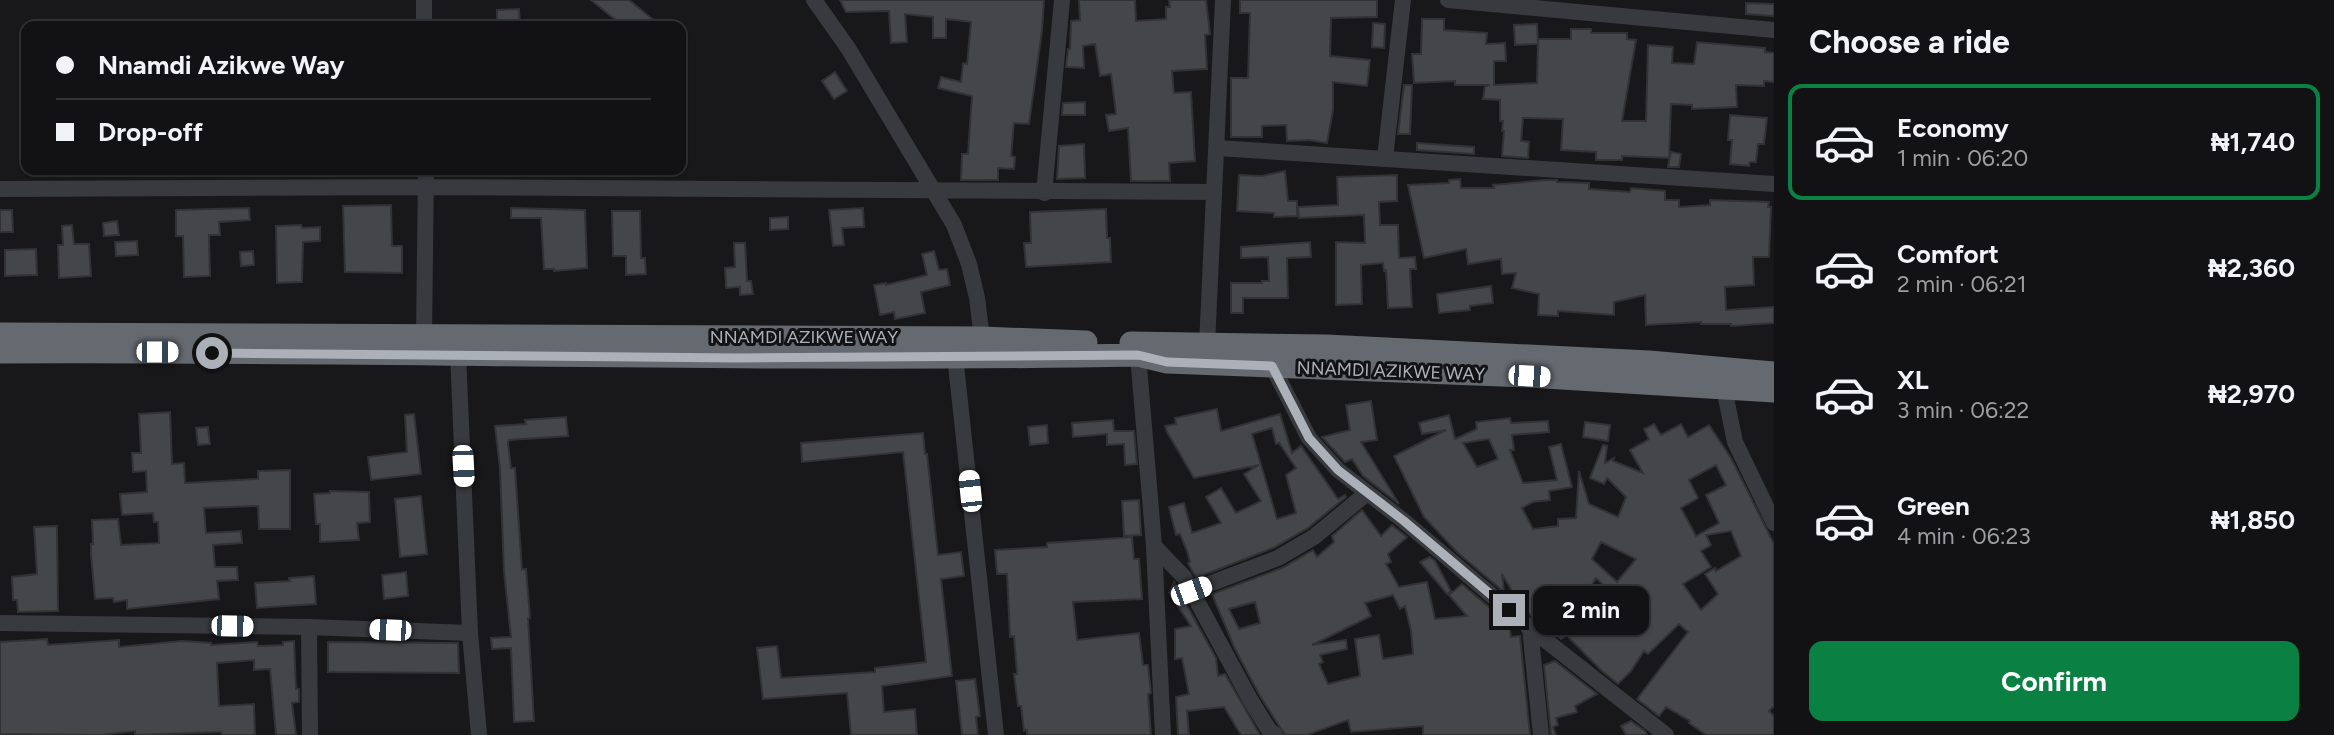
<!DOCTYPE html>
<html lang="en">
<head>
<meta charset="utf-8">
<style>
  :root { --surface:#121214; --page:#1f2022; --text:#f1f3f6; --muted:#9c9ea0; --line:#313234; --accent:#0b8043 }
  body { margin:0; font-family:Figtree,sans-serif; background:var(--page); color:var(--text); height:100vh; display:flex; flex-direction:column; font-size:26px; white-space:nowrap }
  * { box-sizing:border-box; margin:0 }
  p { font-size:23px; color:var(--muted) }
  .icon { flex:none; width:38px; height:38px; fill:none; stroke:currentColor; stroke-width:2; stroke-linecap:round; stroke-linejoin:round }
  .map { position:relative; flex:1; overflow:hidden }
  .details { display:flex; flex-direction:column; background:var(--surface); width:560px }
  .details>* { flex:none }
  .top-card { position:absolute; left:21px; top:21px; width:665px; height:154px; border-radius:14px; box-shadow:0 2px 5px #0004,0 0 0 2px var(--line); display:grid; align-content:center; height:154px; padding:0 35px; background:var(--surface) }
  .end { position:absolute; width:32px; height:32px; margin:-16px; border:9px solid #abb0b9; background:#111; box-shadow:0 0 0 4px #111 }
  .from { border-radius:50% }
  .bubble { position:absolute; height:49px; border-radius:14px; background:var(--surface); box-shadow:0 2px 5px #0004,0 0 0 2px var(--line); font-size:23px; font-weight:700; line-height:49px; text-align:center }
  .car { position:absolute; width:21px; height:42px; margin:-21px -10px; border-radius:9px; box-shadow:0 0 5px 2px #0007; background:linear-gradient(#fff 24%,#345 0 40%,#fff 0 76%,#345 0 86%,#fff 0) }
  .top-card b { display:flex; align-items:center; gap:24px; height:66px; font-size:26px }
  .top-card b+b { border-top:2px solid var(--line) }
  .top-card i { width:18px; height:18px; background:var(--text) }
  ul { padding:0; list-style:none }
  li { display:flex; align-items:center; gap:21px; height:116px; margin:0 14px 10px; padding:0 21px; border:4px solid transparent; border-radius:14px }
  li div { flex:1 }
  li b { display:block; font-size:26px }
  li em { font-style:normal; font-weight:700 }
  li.selected { border-color:var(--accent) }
  li>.icon { width:63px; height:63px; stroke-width:1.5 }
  h2 { padding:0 35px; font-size:32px; line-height:84px }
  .cta { display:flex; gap:14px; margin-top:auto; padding:14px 35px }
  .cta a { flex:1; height:80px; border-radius:14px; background:var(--accent); color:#fff; font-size:28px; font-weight:700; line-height:80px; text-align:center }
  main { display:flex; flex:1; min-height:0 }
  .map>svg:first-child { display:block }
</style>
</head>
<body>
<main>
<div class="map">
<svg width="1774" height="735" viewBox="0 0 1774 735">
  <rect width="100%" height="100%" fill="#18181a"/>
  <path fill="#45464a" stroke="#323236" stroke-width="2" fill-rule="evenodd" d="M591,0H629L661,26H623Z
    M840,0H1044L1042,31L1029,124L1014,123L1011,156L1015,157L1014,169L998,168V180H961L962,154H968L972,96L938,88L941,77L961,82L963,63L967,64L971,22L946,19V38H933V17L905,14L907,42L891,43L889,11L846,12Z
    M1079,0H1135L1136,21L1166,19V7H1170L1169,0H1206L1210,34L1205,35L1207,69L1172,71L1174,93L1191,92L1195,161L1169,163L1170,181H1131L1128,128L1109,131L1106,115L1116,114L1111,74L1100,76L1095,44L1083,46L1084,68L1066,67L1068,49H1070L1071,21L1080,20Z
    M1240,0H1377V17L1331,18L1330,56L1370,60L1367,86L1333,82V110L1327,143L1309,140L1287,141L1286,125L1262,126V137H1231V78H1248L1250,13H1240Z
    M1746,3L1774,4V16L1746,14Z
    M519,9L520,26H497V10Z
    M1422,19H1444V30L1487,33L1486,44L1505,43L1506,61H1494V85L1537,83L1538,39H1571V29H1591V33H1627V39L1636,40L1622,121H1646L1648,45L1673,47L1672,63L1694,64L1697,42L1765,48V52L1774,53V82L1764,81V86L1736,85L1737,107L1692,109V105L1671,104L1669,158L1622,156V160H1596V152L1561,150L1563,119L1523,118L1521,141L1529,142L1528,158L1502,156L1504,131H1502L1503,121H1500V100L1483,99L1485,86L1490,85H1455V81L1414,83L1412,54H1421Z
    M1373,23L1385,24L1384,48L1372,47Z
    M1537,24L1538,44L1515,45L1514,25Z
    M835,72L847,91L834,99L822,81Z
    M1404,85H1412L1410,134H1398Z
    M1085,102V115H1062L1063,103Z
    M1730,115L1767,118L1764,144H1758L1756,162H1750L1749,166L1730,164L1732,140H1728Z
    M1417,143L1474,147V154L1417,150Z
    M1084,144L1085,178L1057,179L1059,146Z
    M1671,152L1681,154L1679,167H1668Z
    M1285,171L1288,201H1297V216L1274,217V213L1237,211L1239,175L1262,176Z
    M1397,175V201L1379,202L1380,225H1398L1399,258L1415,257L1416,269H1410L1412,307L1388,308L1386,270L1384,271L1383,263L1361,265L1362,304L1336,305V242L1365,243L1364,215L1299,218L1298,207L1338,205L1337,177Z
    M1460,179L1461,188H1494L1493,185L1546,180H1557V182L1589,183V189L1630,192L1631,188L1665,191V200H1679V207L1710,205V200L1769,202L1768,207H1771L1769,257H1753L1754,285L1725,287L1726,310L1774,307V323L1731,326V324H1701V322L1646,325L1645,295L1614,302V315L1558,311V316L1538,315L1539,294L1512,288L1516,273L1502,274L1501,259L1468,264L1466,249L1424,258L1408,185L1449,183V180Z
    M391,205L392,246H402V273L345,272L343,206Z
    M249,208L250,220L219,222L220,235H209L210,276L184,277L183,236H176V210Z
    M511,208L585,210L587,268L554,271V269H544L541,218H511Z
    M863,208L864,227L842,228L844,245L833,246L829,210Z
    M1106,209L1107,238H1110L1111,262L1026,267L1024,243H1031L1030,212Z
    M0,210H12L13,232H0Z
    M612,211H640L641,258H645L646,274L626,275V256H613Z
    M788,217V229L770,230V218Z
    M117,221L119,235L104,236L103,223Z
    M72,225L74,244H89L91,276L59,278L58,245H63L62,226Z
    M301,225L302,228L320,227V241L303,242L302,282L277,283L276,226Z
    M137,241L138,255L116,256L115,242Z
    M1310,242L1311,257L1287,258L1288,298H1243V313H1231V283H1262V281H1269L1268,257L1241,258V247Z
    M734,243H745L747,281H751L753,294L740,295V287L726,288L725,268L735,267Z
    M36,249L37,275L5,276V250Z
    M253,251L254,265L241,266L240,252Z
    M934,251L939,270L947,269L950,285L921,292L925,313L895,319L894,312L880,315L874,285L886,283V285L927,275L922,254Z
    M1491,286L1493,303L1470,306V310L1439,313L1437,294Z
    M1371,401L1377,440L1361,442L1399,504L1363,476L1352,459L1345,462L1322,437L1350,430L1346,405Z
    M1217,409L1221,431L1280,414L1292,453L1301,446L1338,499L1345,495L1346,497L1308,528L1273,548L1196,578L1188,563L1190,562L1187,551L1180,534L1176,535L1169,507L1184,503L1192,533L1221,523L1206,497L1221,488L1236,513L1261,501L1244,474L1259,465L1194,478L1167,432L1165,426L1176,424L1175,418ZM1272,428L1276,444L1279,443L1296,468L1286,475L1296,513L1277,519L1252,434Z
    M170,412L172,464L184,463L185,483L258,479V471L290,470V529H259L258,506L204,508L206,533L241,531L242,543L213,545L215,567H237L238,580L217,581L219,599L127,609V600L114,602L113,598L95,599L91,555V544H93L92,520L118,519L121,545L159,543L158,522H154L153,513L122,515L120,494L147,492L146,471L133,472L132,453H141L139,414Z
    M414,414L421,474L371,480L368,457L407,452L405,415Z
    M1449,415L1455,439L1477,429L1476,422L1510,418L1511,423L1548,421L1549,432L1512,435L1514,450H1510L1523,483L1557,480L1549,447L1561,444L1572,487L1549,491L1550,500L1533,502L1522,508L1533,529L1558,526V519L1576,518L1579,471L1589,504L1618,517L1626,497L1607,478L1604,484L1590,478L1603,445L1607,446L1605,463L1614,458L1613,461L1643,473L1630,450L1649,439L1644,429L1654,424L1661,435L1681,424L1688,437L1709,425L1731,458L1774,544V706L1769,711L1774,716V735H1706L1689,723L1690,721L1666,707L1659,716L1637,699L1688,632L1679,624L1648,654L1644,651L1631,671L1618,684L1602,671L1569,638L1589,611L1613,629L1619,621L1628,628L1649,602L1632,589L1620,600L1596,578L1589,590L1578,585L1577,587L1573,585V591L1532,616L1521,606L1502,574L1504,592L1457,552L1424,517L1394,456L1446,430L1422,434L1419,423ZM1489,439L1498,459L1477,467L1463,443ZM1716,465L1726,485L1706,495L1719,523L1696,536L1681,508L1698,498L1689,480ZM1731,531L1741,556L1716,571L1715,568L1705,574L1718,594L1701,610L1683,584L1711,567L1701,551L1711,545L1706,535ZM1601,542L1636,559L1617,582L1592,559Z
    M566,417L568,436L509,440L508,443L511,468H515L522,570L526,569L530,618H528L534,721L514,722L511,648L492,649L491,638L511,637L504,572L500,469L495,426L526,424L525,420Z
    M1113,420L1114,431H1134L1137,464L1125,465L1124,444L1107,445V434L1073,437L1072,423Z
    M1585,422L1610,425L1608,441L1583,437Z
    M1047,425L1048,443L1030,445L1028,427Z
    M208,427L210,444L198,445L196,428Z
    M923,433L925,454H927L938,555L961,552L964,576L941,579L952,676L882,686L884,712L915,709L917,735H851L847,693L763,699L757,648L777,646L781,678L875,672V668L926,662L903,452L802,462L801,443Z
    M330,491L369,492L370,522L357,523L359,540L320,542V524H316L314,494L330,493Z
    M421,496L427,554L400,557L395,499Z
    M1139,500L1141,535L1124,536L1122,501Z
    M1362,510L1381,536L1392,525L1407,537L1388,554L1391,562L1386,564L1399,587L1427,582L1435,619L1467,616L1449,595L1462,584L1509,624L1511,637L1520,636L1530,735H1423V726L1351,732L1348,720L1307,735H1285L1260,696L1235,649L1212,594L1282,568L1313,550L1317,557L1334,542L1332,536ZM1393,595L1400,609L1405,606L1411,631L1413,654L1383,659L1379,635L1355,639L1360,676L1328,684L1319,664L1323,662L1320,655L1347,649L1346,640L1312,645L1371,616L1365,603ZM1255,602L1260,623L1239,629L1229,609Z
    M57,526L58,611L18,612L17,600H13L12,577L37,574L34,527Z
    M1132,537L1134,559H1139L1142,599L1073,602L1077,640L1139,633L1143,665H1148L1151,693L1148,694L1151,735H1027V730L1024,731L1021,706H1018L1014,674H1017L1014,636L1010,637L1007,574H997L995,550L1047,547V543Z
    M1430,557L1435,561L1451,591L1447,594L1420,562Z
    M406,572L408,596L384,599L382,575Z
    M314,576L316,604L257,608L255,583L290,581L289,578Z
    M1174,582L1216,658L1218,676L1225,674L1260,735H1241L1224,707L1187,711L1189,735H1178L1176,697L1189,694L1182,658L1175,659V629L1191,626L1169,593Z
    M1573,594L1571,632L1561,639L1554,632Z
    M47,639L48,645L119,640V647L182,641L211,643V645L257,642L258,646L283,645V642L294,641L296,689H299V702L292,703L296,735H276L270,669L254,670V660L217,663L219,706L254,704L255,735H222L221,732L135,735V731L101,735L0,734V642Z
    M328,642L458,643L459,673L328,672Z
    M1555,661L1597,694L1575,706L1577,712L1556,718L1558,725L1553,727L1556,735H1551L1544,665Z
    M975,679L980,716L976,717L978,735H962L956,681Z
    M1631,721L1645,731L1647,735H1626L1621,726Z"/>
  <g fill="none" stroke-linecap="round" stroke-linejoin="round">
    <path stroke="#393a3f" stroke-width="16" d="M424,0V26
      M814,0L848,48L954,225L969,264L977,298L982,338
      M1448,0L1774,30
      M1217,148L1774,184
      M1385,158L1403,0
      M0,189L426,187L1214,192
      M1044,193L1062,0
      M424,336L426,170
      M1207,345L1223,0
      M458,354L470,633L479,735
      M1138,355L1154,546L1163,735
      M955,356L996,735
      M1272,366L1309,438L1338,470L1404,521L1530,628L1666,735
      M1724,388L1735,442L1774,523
      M1154,546L1184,577L1251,701L1269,730L1275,735
      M1191,591L1278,558L1314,537L1367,493
      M0,623L309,627L470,633
      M309,627L310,735
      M1530,628L1541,735"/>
    <path stroke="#656970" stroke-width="23" d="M0,334L982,338L1086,342
      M1131,343L1326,346L1649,362L1774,373
      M0,352C379,350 759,362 1138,355L1167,362L1529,376L1774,391"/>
  </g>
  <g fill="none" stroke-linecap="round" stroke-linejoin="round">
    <path stroke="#abb0b9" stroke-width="9" d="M212,353L737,358L1138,355L1167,362L1272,366L1309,438L1338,470L1404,521L1509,610"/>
  </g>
  <g text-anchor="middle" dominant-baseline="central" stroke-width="6" stroke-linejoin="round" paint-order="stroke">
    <g font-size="18" fill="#abb0b9" stroke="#131315">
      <text x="804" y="337">NNAMDI AZIKWE WAY</text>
      <text transform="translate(1391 371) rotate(2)">NNAMDI AZIKWE WAY</text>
    </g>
  </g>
</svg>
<i class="end from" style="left:212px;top:353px"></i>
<i class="end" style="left:1509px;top:610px"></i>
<div class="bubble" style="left:1533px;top:586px;width:116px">2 min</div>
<i class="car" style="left:157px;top:352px;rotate:90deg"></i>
<i class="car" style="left:1529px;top:376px;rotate:93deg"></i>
<i class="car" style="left:463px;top:466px;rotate:177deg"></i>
<i class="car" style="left:970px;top:491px;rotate:354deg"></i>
<i class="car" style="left:1191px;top:591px;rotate:70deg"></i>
<i class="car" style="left:232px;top:626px;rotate:91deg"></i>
<i class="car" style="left:390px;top:630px;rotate:272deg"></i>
<div class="top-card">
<b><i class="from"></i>Nnamdi Azikwe Way</b>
<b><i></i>Drop-off</b>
</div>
</div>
<section class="details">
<h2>Choose a ride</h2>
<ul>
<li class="selected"><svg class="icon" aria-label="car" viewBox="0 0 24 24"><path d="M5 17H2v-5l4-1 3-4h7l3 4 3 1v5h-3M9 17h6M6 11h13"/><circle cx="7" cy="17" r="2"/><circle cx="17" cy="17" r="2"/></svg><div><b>Economy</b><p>1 min · 06:20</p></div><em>₦1,740</em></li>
<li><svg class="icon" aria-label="car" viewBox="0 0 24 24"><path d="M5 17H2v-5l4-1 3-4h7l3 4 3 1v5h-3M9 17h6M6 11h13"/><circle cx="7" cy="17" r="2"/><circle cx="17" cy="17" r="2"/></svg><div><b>Comfort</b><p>2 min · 06:21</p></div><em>₦2,360</em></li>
<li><svg class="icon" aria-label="car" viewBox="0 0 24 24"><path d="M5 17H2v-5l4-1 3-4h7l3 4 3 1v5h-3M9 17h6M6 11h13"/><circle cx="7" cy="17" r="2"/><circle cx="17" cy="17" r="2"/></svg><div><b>XL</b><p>3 min · 06:22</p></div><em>₦2,970</em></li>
<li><svg class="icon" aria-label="car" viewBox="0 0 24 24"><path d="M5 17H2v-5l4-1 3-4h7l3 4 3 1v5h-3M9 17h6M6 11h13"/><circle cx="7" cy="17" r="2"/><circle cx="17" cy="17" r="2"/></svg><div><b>Green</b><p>4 min · 06:23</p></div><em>₦1,850</em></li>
</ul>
<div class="cta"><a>Confirm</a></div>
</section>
</main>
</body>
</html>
